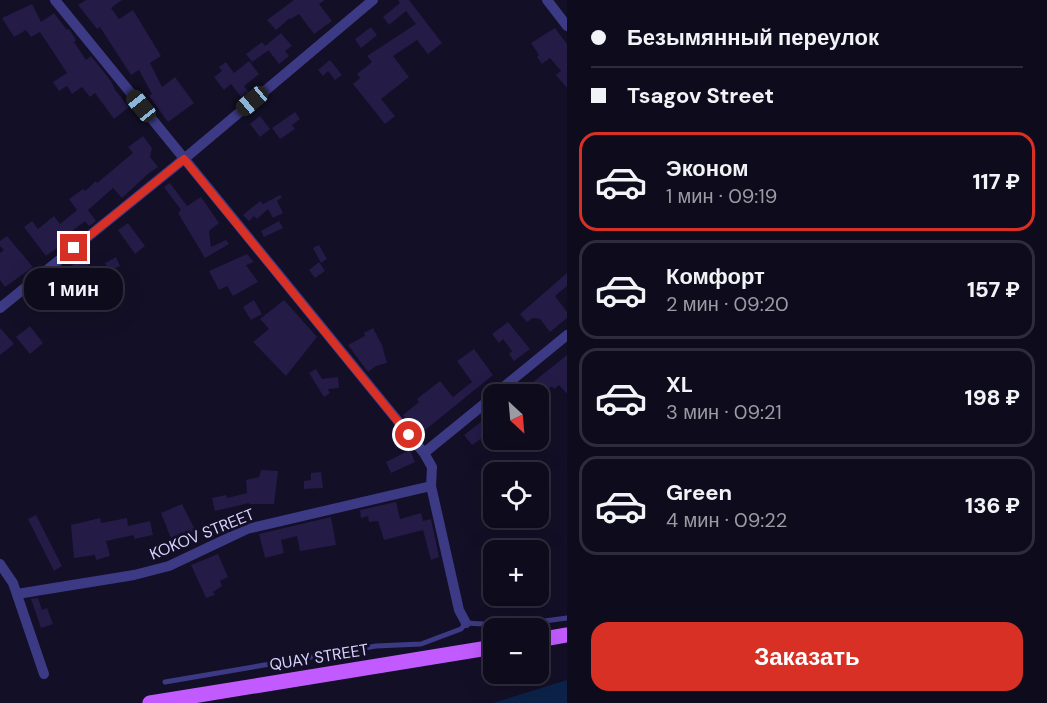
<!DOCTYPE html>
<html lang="ru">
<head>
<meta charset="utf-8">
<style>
  :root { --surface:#0e0b1c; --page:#1c1929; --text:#f1f3f6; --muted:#9b9ba3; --line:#2e2b3b; --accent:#d93025 }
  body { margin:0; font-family:"DM Sans",sans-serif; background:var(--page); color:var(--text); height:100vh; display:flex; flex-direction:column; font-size:22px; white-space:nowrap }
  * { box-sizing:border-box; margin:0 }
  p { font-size:20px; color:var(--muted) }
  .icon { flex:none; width:33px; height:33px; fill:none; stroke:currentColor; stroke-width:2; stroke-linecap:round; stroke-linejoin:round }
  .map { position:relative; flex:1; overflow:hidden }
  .side { display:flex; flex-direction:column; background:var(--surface); width:480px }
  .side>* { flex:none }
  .hud { display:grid; align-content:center; height:132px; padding:0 24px; background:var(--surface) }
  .needle { width:39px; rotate:154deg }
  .controls { position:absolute; left:483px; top:384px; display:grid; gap:12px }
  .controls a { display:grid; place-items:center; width:66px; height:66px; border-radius:12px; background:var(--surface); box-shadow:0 6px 24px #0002,0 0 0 2px var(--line); font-size:30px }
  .end { position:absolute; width:27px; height:27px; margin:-14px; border:8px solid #d93025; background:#fff; box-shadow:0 0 0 3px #fff }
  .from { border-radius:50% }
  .bubble { position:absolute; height:42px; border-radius:18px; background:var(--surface); box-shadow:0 6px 24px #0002,0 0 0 2px var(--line); font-size:20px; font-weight:800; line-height:42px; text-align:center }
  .car { position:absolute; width:18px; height:36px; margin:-18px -9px; border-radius:8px; box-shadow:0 0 4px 2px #0007; background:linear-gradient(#222 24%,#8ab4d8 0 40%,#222 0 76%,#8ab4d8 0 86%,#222 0) }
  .hud b { display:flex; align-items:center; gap:21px; height:57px; font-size:22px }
  .hud b+b { border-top:2px solid var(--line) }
  .hud i { width:15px; height:15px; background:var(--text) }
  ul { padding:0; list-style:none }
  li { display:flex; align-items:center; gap:18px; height:99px; margin:0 12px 9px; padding:0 12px; border:3px solid var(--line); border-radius:18px }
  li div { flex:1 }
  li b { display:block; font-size:22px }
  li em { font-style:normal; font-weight:800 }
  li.active { border-color:var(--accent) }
  li>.icon { width:54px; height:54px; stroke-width:1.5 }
  .action { display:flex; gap:12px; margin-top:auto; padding:12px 24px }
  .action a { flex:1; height:69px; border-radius:18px; background:var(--accent); color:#fff; font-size:24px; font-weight:800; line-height:69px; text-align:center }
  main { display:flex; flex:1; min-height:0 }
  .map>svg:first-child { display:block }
</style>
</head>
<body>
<main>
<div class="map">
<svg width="567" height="703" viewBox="0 0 567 703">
  <rect width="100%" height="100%" fill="#130f26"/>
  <path fill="#0c2248" d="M567,680V703H493Z"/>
  <path fill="#241b47" d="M86,0H122L111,8L119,19L133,10L161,56L150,63L162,87L175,77L194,103L168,122L149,96L152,94L139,70L131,75L100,27L97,29L78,5Z
    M294,0H325L319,4L332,21L314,34L299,14L291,19L290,18L276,30L267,20Z
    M398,0H409L442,43L428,54L417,40L393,56L409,77L381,99L395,116L385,124L353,84L360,78L357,74L372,62L367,56L416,24L406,11L389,25L383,17L400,3Z
    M32,4L41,22L54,13L67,30L69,29L76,40L74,42L86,60L91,56L111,81L115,90L129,107L114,119L95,93L90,97L82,87L72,94L67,86L59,91L53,82L67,73L40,32L31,37L26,30L14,37L2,18Z
    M371,27L377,35L361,48L355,39Z
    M555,28L567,44V88L556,75L561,71L550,58L542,64L537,57L539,55L531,43Z
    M281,33L292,46L285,51L289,56L279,64L265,46Z
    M262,42L269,50L252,62L246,54Z
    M330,60L342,75L335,80L328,71L323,76L318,70Z
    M249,61L259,74L244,86L249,92L241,97L231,84L224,90L214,77L222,71L219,67L226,62L234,73Z
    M295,112L300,119L292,125L295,129L280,139L272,128Z
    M260,116L270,129L260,137L250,124Z
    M143,136L152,148L150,157L158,167L149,173L122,198L113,188L88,210L96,221L89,226L85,221L68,234L71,238L46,256L24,227L32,221L38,229L54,216L60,224L77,210L69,199L83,189L85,191L96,181L97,183L133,153L128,147Z
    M170,183L187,206L201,197L219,223L209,231L211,247L226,240L229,244L205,258L178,213L181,210L164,187Z
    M280,195L282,197L277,201L283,213L273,218L268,209L257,219L254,216L249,221L243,215L260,201L263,204Z
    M279,221L283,228L264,237L261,231Z
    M128,223L145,246L135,254L118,230Z
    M7,236L33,267L5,287L0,280V253L4,250L0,246V241Z
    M319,245L327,259L321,263L313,248Z
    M247,254L254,262L246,265L258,282L233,296L227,286L219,290L209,271Z
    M83,257L91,268L79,276L88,287L65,305L60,299L56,302L50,295L53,292L46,285Z
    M116,257L120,266L109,271L105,263Z
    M319,262L325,271L315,278L309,270Z
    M567,273V286L555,296L567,312V318L550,332L540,319L533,318L527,322L520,314Z
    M254,300L262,314L251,320L243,307Z
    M284,300L317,337L286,376L253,342L269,329L260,319Z
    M508,322L530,349L514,361L509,354L512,351L503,339L499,343L492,334Z
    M30,326L43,343L30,354L16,337Z
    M0,328L14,344L0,355Z
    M373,328L382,345L387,363L376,366L368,372L348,345L365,336L364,333Z
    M474,349L493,375L419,435L403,415L419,402L417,399L440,381L453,397L472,382L457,361Z
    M567,355V394L559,385L554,389L552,386L542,395L532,383Z
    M316,369L322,379L338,377L339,388L328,389L330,393L324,397L309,373Z
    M494,412V430L472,445L464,435Z
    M410,450L415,462L391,473L386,462Z
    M261,470L278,471L274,504H249V503L215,511L212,498L226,495L227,498L247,493L246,480L259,477Z
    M321,472L323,488L304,489V481L311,480V473Z
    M396,502L400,519L421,513L423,521L431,519L439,557L431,560L423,530L384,540L378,521L369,522L368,516L361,518L360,510Z
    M182,504L196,532L172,541L161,513Z
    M36,515L62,566L54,571L28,519Z
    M331,517L336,545L300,551L297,536L281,540L284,553L265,558L259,534Z
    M100,518L101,523L127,518L128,526L150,521L153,535L134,539V535L106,541L110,556L96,560L95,555L74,558L71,525Z
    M218,554L228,577L220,581L222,586L213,592L215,595L206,598L191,565Z
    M38,598L42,610L47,608L53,624L41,628L31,599Z"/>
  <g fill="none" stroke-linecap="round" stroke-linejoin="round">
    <path stroke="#3d3a85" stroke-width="5" d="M165,682L376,646L421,644L461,629L466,623C500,626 533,623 567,618"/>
    <path stroke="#3d3a85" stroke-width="10" d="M55,0L424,453L432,467L431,486L459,610L466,623
      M547,0L567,26
      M0,308L184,159L373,0
      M495,394L567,335
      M424,453L494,396
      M0,564L13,583L44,674
      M17,594L134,575L169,566L247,529L431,486"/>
    <path stroke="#c25bff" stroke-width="15" d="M538,640L567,635
      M150,703L494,647"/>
  </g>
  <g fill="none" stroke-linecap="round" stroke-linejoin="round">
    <path stroke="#d93025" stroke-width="8" d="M74,248L184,159L409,435"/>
  </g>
  <g text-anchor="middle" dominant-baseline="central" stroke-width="6" stroke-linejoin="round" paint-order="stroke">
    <g font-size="16" fill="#d9d4ff" stroke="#130f26">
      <text transform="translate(202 534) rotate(-22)">KOKOV STREET</text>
      <text transform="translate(319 657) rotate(-9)">QUAY STREET</text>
    </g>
  </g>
</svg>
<div class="controls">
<a><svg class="needle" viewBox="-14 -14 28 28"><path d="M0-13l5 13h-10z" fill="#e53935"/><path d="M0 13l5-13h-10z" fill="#9b9ba3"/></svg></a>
<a><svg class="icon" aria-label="locate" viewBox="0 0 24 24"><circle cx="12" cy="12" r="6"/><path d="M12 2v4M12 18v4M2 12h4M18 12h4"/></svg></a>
<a>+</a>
<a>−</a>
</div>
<i class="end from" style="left:409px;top:435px"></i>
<i class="end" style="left:74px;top:248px"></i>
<div class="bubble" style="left:24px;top:268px;width:99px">1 мин</div>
<i class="car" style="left:252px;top:101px;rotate:230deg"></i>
<i class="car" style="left:141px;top:106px;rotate:321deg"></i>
</div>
<section class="side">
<div class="hud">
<b><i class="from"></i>Безымянный переулок</b>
<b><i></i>Tsagov Street</b>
</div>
<ul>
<li class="active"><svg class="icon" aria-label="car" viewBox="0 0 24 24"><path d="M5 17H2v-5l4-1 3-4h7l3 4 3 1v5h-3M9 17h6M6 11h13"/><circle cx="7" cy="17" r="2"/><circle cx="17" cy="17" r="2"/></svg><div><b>Эконом</b><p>1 мин · 09:19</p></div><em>117 ₽</em></li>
<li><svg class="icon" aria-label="car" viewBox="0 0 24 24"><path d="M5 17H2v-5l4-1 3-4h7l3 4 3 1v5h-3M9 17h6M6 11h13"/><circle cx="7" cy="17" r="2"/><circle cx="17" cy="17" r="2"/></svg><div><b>Комфорт</b><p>2 мин · 09:20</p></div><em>157 ₽</em></li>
<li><svg class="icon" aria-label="car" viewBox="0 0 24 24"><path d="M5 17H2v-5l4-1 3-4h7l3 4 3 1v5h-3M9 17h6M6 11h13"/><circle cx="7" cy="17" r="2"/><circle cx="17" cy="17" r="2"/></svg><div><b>XL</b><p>3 мин · 09:21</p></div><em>198 ₽</em></li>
<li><svg class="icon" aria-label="car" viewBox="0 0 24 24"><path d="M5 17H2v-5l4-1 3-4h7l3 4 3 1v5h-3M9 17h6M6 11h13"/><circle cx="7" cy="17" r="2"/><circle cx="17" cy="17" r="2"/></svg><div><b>Green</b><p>4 мин · 09:22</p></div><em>136 ₽</em></li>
</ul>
<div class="action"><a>Заказать</a></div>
</section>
</main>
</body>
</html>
